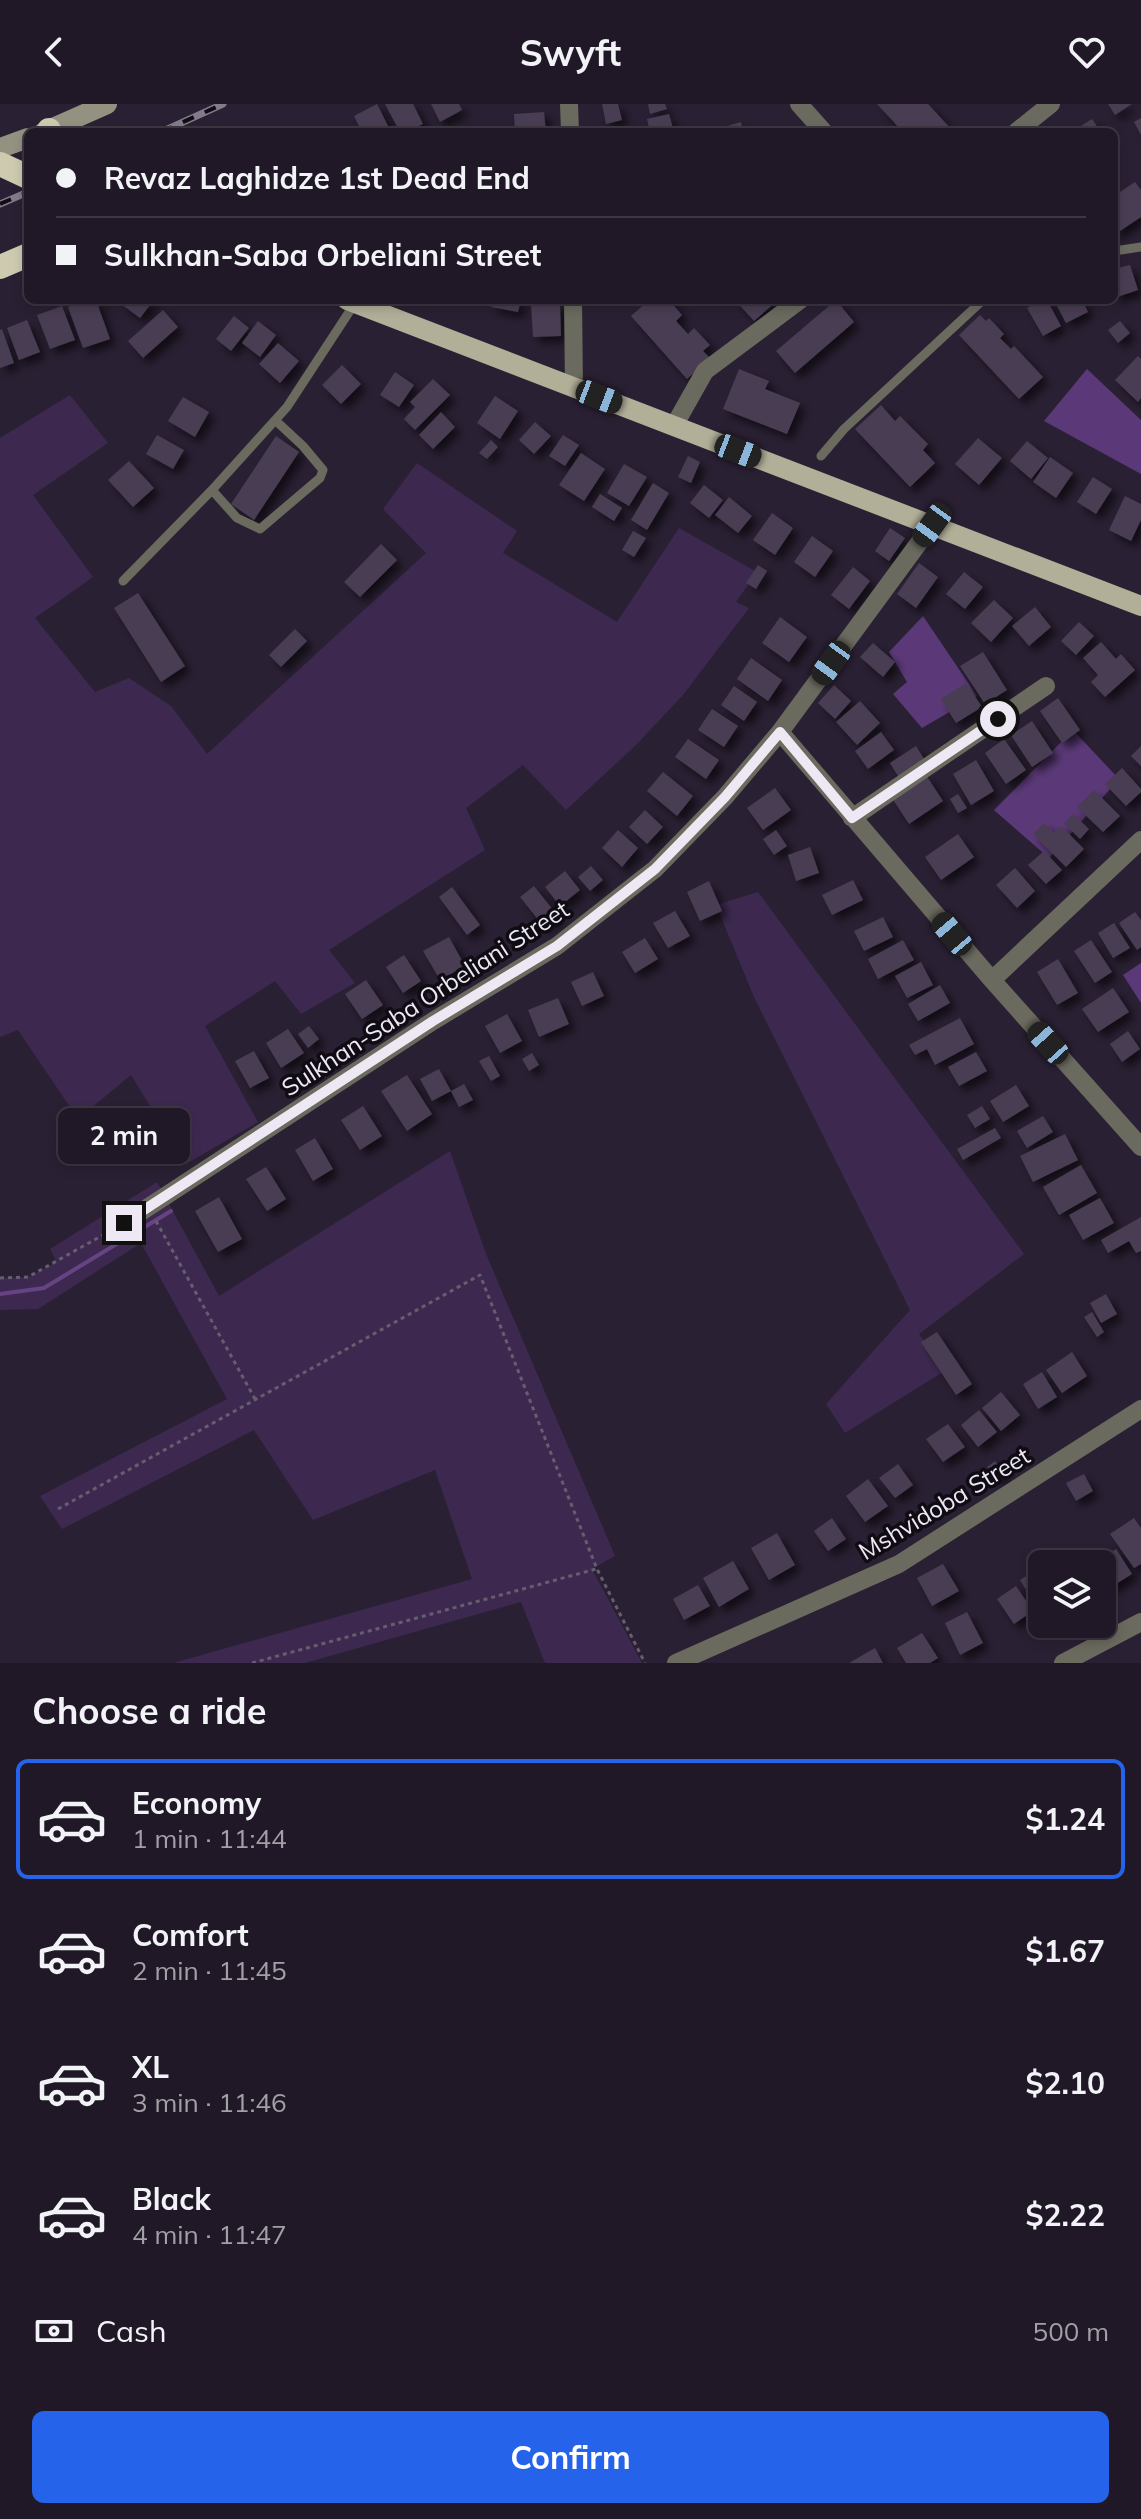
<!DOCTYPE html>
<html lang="en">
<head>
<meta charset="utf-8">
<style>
  :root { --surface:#201826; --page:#28212e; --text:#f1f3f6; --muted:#a2a0a7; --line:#3d3743; --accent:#2563eb }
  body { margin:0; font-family:Mulish,sans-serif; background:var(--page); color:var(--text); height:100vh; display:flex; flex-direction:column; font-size:30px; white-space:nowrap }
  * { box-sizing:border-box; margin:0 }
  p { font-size:26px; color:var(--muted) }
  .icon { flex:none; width:44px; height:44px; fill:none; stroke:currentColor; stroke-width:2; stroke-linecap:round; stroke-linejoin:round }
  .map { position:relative; height:1559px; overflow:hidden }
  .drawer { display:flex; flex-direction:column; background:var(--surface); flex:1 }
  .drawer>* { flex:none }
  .guide { position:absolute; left:24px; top:24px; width:1094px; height:176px; border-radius:12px; box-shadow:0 4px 12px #0003,0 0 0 2px var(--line); display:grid; align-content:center; height:176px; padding:0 32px; background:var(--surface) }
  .fabs { position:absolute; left:1028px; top:1446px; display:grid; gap:16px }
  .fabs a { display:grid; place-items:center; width:88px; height:88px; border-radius:12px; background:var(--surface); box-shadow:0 4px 12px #0003,0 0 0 2px var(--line); font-size:40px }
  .end { position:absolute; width:36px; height:36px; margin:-18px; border:10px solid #eee8f4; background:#111; box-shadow:0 0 0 4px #111 }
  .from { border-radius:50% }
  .bubble { position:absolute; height:56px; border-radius:12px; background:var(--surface); box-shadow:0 4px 12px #0003,0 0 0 2px var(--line); font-size:26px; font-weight:700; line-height:56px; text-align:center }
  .car { position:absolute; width:24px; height:48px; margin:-24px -12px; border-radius:10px; box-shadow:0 0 6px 2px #0007; background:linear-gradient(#222 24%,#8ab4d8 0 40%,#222 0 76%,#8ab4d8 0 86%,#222 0) }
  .guide b { display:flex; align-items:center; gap:28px; height:76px; font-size:30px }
  .guide b+b { border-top:2px solid var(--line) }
  .guide i { width:20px; height:20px; background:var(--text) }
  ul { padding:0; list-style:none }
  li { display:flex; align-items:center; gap:24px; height:120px; margin:0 16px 12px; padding:0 16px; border:4px solid transparent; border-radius:12px }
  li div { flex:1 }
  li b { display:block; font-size:30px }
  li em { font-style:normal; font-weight:700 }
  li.selected { border-color:var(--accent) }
  li>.icon { width:72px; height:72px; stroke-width:1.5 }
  h2 { padding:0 32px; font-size:36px; line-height:96px }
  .pay { display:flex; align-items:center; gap:20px; height:88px; padding:0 32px; font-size:30px }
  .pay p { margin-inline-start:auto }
  .action { display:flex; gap:16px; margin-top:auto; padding:16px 32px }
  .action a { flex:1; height:92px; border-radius:12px; background:var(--accent); color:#fff; font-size:32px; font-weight:700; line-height:92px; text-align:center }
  header { display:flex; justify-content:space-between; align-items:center; height:104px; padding:0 32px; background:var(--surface); font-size:36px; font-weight:700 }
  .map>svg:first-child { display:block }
</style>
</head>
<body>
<header><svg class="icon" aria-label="back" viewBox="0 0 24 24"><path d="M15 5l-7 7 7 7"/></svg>Swyft<svg class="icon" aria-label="heart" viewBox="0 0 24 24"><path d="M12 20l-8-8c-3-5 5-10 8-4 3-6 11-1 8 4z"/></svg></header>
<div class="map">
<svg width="1141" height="1559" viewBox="0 0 1141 1559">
  <defs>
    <filter id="shadow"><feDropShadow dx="6" dy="6" stdDeviation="4" flood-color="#0009"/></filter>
  </defs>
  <rect width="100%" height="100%" fill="#2a2033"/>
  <path fill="#3d294f" d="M70,291L108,339L33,391L93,473L35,514L95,588L129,574L171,602L207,650L426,449L383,405L417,359L517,427L503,449L617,518L679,424L757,468L736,498L749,504L683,591L636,641L566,706L523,661L466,704L485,746L329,846L355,879L301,910L275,877L205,922L258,1018L186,1060L131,971L78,1015L18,926L0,933V334Z
    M758,788L1024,1150L919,1230L946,1266L845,1329L826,1300L910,1206L754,893L716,801Z
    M450,1047L486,1150L615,1452L592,1465L642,1559H545L521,1498L305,1559H173L472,1475L435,1366L313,1416L254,1326L62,1425L40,1392L227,1295L141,1139L38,1205L0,1206V1174L28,1173L57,1158L50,1145L157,1078L219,1192Z"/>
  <path fill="#5b3978" d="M1087,265L1141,316V370L1044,317Z
    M923,512L977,592L922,624L893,590L907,578L889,548Z
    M1073,626L1119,675L1049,754L994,706Z
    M1141,859V899L1123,871Z"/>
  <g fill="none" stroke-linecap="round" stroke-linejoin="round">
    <path stroke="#664484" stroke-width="4" d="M0,1190L44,1184L171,1107"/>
  </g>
  <path fill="#483e52" filter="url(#shadow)" d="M377,0L391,28H362L354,12Z
    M385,0H413L423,20L406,28H400Z
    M431,0H459L462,6L440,18Z
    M602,0H618L622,16L606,20Z
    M648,0H665L667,5L650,10Z
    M877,0H928L954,28H903Z
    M1108,0H1132L1115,11Z
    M544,8L546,28H515L514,10Z
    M669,10L674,28H650L647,15Z
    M1141,14V31L1134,18Z
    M1092,15L1101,28H1071Z
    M741,18L743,28H723L721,24Z
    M1135,78L1141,86V113L1114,131V92Z
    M1130,161L1138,186L1114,194V165Z
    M89,196H96L110,235L83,244L68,203Z
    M124,196H154L140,214L121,200Z
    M493,196H521L518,208L491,203Z
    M649,196H669L682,211L676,217L688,230L694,224L710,241L703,247L710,254L687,275L631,212Z
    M735,196H778L754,217Z
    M836,196L854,218L795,269L776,247Z
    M1042,196H1047L1061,222L1043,232L1027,204Z
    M1054,196H1082L1088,208L1066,219Z
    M531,200H560L561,232L533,233Z
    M62,202L75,236L50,245L37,211Z
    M163,206L178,223L143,254L128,237Z
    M980,211L986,217L989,214L1004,230L1000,234L1011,245L1014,242L1043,273L1019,295L959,231Z
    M234,212L249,224L231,247L216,235Z
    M27,216L40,248L19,256L7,224Z
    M258,217L276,231L260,253L242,239Z
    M1120,217L1130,229L1118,239L1108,226Z
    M2,225L14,259L0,264V226Z
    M278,239L299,257L280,279L259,260Z
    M1138,252L1141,255V294L1138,298L1115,276Z
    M342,261L361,280L341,300L322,281Z
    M739,265L769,277L765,285L800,299L787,330L723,305Z
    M395,268L414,281L399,303L380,291Z
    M433,275L450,291L415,326L404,315L415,303L410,298Z
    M495,292L518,307L500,335L477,319Z
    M183,293L209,308L195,333L168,317Z
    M881,301L895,317L900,312L928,340L923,346L935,359L910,383L855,325Z
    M441,308L455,323L433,345L419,331Z
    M535,318L551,332L534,350L519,336Z
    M157,331L184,346L173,365L146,350Z
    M563,331L579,341L565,362L549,352Z
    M276,332L299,348L254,416L231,400Z
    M978,334L1002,354L979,381L955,360Z
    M491,336L498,343L487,355L479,349Z
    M1027,337L1048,354L1031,375L1010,357Z
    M581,349L605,365L584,397L559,381Z
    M688,352L700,358L691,379L678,373Z
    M1050,353L1073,369L1056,394L1033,378Z
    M129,357L154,384L133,403L108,376Z
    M624,360L647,373L629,402L607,389Z
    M1093,373L1112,385L1096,410L1077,398Z
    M653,379L669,389L647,426L631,416Z
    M704,381L723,396L709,414L690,399Z
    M600,390L622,404L614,417L592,403Z
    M1125,392L1141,400V416L1131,437L1109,426Z
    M729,393L752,412L738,429L715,411Z
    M772,409L793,424L775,451L753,436Z
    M890,424L905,434L889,457L875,447Z
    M633,427L646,434L634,453L622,446Z
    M812,432L833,447L815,473L794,458Z
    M381,440L397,456L360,493L344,478Z
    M919,459L938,473L916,504L897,490Z
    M758,461L767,467L756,485L746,479Z
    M853,463L870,477L849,505L831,491Z
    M964,468L983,483L965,505L946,490Z
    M138,489L185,562L161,578L114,504Z
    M994,496L1013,514L991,538L971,519Z
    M1035,503L1051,523L1029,542L1012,522Z
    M780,513L807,533L789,558L762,539Z
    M1079,518L1094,532L1076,551L1061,537Z
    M295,525L307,537L281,563L269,551Z
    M1101,538L1116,555L1121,550L1135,566L1105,593L1091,578L1098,571L1083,554Z
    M873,539L895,558L883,573L860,553Z
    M983,548L1007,586L985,600L960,562Z
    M751,554L782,576L768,597L737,575Z
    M966,579L982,603L956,619L941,595Z
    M834,581L851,597L835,615L818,599Z
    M734,582L757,598L744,617L721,601Z
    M1058,594L1080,626L1062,639L1040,607Z
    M860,597L880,619L857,641L836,618Z
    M712,605L738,622L724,643L698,626Z
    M1032,617L1053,649L1032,663L1011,631Z
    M881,628L894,646L868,665L855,647Z
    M688,635L719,656L706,675L675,653Z
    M1004,635L1026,666L1006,680L985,649Z
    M916,642L924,655L898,672L890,659Z
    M1141,642V662L1131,652Z
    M976,656L994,687L971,701L953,670Z
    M1122,664L1141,685V688L1126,702L1105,680Z
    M663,668L693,692L677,712L647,687Z
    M926,671L943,697L909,720L892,694Z
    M775,684L791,706L763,726L747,704Z
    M1094,686L1120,712L1103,728L1077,703Z
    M958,690L967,704L958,709L950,695Z
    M645,706L663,723L647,740L629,723Z
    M1073,710L1089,725L1080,735L1064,719Z
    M1044,719L1054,729L1061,722L1084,745L1066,763L1033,730Z
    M618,726L638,744L622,763L602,744Z
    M776,726L787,742L774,751L763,735Z
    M958,730L974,753L941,776L925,753Z
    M810,743L819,769L796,777L788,751Z
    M1044,747L1062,766L1046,780L1028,761Z
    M591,762L603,776L590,787L578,773Z
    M1015,764L1035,787L1017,804L996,781Z
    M565,767L580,786L560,802L545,783Z
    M853,776L863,796L832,811L822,791Z
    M709,777L722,807L700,817L687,788Z
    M534,782L558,812L544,823L520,793Z
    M452,783L480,821L467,831L439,793Z
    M675,807L690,832L668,844L653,819Z
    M1135,808L1141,816V843L1137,846L1119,819Z
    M883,813L893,833L864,847L854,827Z
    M1114,819L1130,844L1113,854L1098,829Z
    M449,833L465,862L440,876L423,847Z
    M645,834L658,855L635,869L622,848Z
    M903,836L914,856L878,875L868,855Z
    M1091,836L1112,868L1095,879L1074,847Z
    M404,851L421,877L403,889L386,863Z
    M1058,855L1078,889L1057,901L1037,868Z
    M921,858L933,881L907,894L895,872Z
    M593,868L604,892L582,902L571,878Z
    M366,876L383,901L362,915L345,890Z
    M940,881L950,899L918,917L908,900Z
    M1113,884L1129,908L1098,928L1082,905Z
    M558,894L569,920L539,933L528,906Z
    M507,910L522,937L500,949L485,922Z
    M960,914L974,940L935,961L927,945L915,951L909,941Z
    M309,922L319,935L308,944L298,930Z
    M288,925L304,949L281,964L266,939Z
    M1128,927L1140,945L1122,958L1110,940Z
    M254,947L269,974L250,984L235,957Z
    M976,948L987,967L959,982L948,963Z
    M532,949L539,961L529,967L522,955Z
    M489,952L500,972L491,977L479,957Z
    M439,965L451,987L432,997L420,975Z
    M407,971L432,1010L407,1027L381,987Z
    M464,980L473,996L459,1003L451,987Z
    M1016,981L1029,1002L1003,1018L990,997Z
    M363,1002L382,1032L360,1046L341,1016Z
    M982,1002L990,1015L975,1024L967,1011Z
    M1043,1012L1053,1028L1027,1044L1017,1027Z
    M995,1024L1001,1034L963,1056L957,1045Z
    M1065,1030L1078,1056L1033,1078L1020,1052Z
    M315,1034L333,1065L313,1077L295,1046Z
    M1081,1061L1097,1089L1059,1111L1043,1083Z
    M266,1063L286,1095L267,1107L246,1075Z
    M219,1093L242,1135L218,1148L195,1107Z
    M1100,1094L1114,1119L1083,1136L1069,1111Z
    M1141,1113V1147L1136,1149L1129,1137L1108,1149L1101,1136Z
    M1106,1190L1117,1210L1101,1219L1090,1199Z
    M1092,1208L1104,1228L1097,1233L1084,1213Z
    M937,1228L972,1280L956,1291L921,1238Z
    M1072,1248L1087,1272L1062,1289L1046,1266Z
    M1042,1268L1057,1293L1038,1305L1023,1280Z
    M1001,1288L1020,1311L1001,1327L982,1304Z
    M979,1306L997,1328L978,1343L961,1321Z
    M948,1320L965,1343L943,1358L926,1335Z
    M995,1357L1005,1371L997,1376L987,1363Z
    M898,1360L913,1381L895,1394L879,1374Z
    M1084,1370L1093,1387L1076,1397L1066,1379Z
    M868,1375L888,1402L865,1418L846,1392Z
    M832,1414L846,1435L828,1447L814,1427Z
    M1134,1414L1141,1424V1460L1134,1464L1110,1430Z
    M777,1429L795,1461L769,1476L751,1444Z
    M1116,1445L1132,1470L1108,1485L1102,1476V1460H1093Z
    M733,1457L749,1485L719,1503L703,1474Z
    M943,1460L959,1487L932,1502L917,1474Z
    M1042,1462V1502L1038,1505L1020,1476Z
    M698,1481L710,1502L684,1516L673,1495Z
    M1016,1482L1033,1507L1014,1520L997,1495Z
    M967,1508L983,1539L960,1551L945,1519Z
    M922,1529L938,1554L930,1559H906L897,1544Z
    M875,1544L883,1559H849Z"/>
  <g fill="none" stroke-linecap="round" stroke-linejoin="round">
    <path stroke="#665e6e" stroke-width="3" stroke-dasharray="4 4" stroke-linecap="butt" d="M156,1117L255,1295
      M0,1174L28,1173L112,1126
      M58,1405L480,1171L597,1465L645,1559
      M252,1559L596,1465"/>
    <path stroke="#6b6a5f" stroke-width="9" d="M1114,147L1141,143
      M821,352L844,325L983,196
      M212,386L237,414L260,425L320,374L323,366L303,342L275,316
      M123,477L212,386L287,303L355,199"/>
    <path stroke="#6b6a5f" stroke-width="18" d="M569,0L570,28
      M799,0L824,28
      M1016,28L1051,0
      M573,196L574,284
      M674,322L705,267L800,196
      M780,628L992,876L1141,1043
      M852,714L1046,582
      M992,876L1141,736
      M124,1119L433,917L557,842L655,765L725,693L780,628L932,421
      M676,1559L899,1460L1141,1305
      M1063,1559L1141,1518"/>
    <path stroke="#939180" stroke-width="20" d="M44,28L107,0
      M0,44L28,34"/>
    <path stroke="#b2af99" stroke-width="20" d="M347,196L1141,502"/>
    <path stroke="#cecab0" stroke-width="24" d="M48,28L49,26
      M0,60L28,73
      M0,163L28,151"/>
    <g stroke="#837b8b" stroke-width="7">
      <path id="rail" d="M161,28L223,0
        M0,100L28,88"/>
    </g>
    <use href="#rail" stroke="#100c14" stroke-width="4" stroke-dasharray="12" stroke-linecap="butt"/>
  </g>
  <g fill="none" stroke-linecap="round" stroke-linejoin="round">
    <path stroke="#eee8f4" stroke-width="10" d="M124,1119L433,917L557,842L655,765L725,693L780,628L852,714L998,615"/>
  </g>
  <g text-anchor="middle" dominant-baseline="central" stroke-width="7" stroke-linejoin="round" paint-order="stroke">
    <g font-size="24" fill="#eee8f4" stroke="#100c14">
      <text transform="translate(425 894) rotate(-33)">Sulkhan-Saba Orbeliani Street</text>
      <text transform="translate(944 1399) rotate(-31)">Mshvidoba Street</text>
    </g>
  </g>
</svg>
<div class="fabs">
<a><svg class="icon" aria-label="layers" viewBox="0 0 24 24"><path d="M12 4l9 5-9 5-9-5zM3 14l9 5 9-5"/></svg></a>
</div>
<i class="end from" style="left:998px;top:615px"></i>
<i class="end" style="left:124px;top:1119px"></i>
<div class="bubble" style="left:58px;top:1004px;width:132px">2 min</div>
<i class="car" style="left:599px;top:293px;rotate:111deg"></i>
<i class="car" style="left:738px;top:347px;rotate:111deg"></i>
<i class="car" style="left:932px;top:421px;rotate:216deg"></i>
<i class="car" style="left:831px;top:559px;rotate:216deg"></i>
<i class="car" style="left:952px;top:830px;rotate:320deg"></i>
<i class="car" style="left:1048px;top:939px;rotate:318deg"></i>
<div class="guide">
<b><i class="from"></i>Revaz Laghidze 1st Dead End</b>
<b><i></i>Sulkhan-Saba Orbeliani Street</b>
</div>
</div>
<section class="drawer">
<h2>Choose a ride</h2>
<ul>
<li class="selected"><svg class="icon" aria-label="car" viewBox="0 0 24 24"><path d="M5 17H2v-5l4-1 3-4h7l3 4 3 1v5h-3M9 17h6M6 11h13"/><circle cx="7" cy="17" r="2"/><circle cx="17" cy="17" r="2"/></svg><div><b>Economy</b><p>1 min · 11:44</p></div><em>$1.24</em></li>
<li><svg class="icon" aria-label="car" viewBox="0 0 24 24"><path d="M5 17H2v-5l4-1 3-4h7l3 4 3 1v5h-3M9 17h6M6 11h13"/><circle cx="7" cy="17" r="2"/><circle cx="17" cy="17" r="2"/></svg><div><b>Comfort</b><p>2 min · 11:45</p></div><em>$1.67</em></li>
<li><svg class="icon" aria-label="car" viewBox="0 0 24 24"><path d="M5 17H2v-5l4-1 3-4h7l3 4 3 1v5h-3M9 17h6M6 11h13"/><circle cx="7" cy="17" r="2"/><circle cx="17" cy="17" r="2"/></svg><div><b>XL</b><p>3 min · 11:46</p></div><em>$2.10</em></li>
<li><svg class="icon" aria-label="car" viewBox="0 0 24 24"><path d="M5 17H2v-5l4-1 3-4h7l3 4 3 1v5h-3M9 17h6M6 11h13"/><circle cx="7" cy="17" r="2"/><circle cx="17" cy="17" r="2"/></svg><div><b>Black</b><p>4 min · 11:47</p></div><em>$2.22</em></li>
</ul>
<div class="pay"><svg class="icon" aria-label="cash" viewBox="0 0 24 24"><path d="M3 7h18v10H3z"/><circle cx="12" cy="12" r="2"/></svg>Cash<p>500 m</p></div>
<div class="action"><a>Confirm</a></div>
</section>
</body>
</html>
